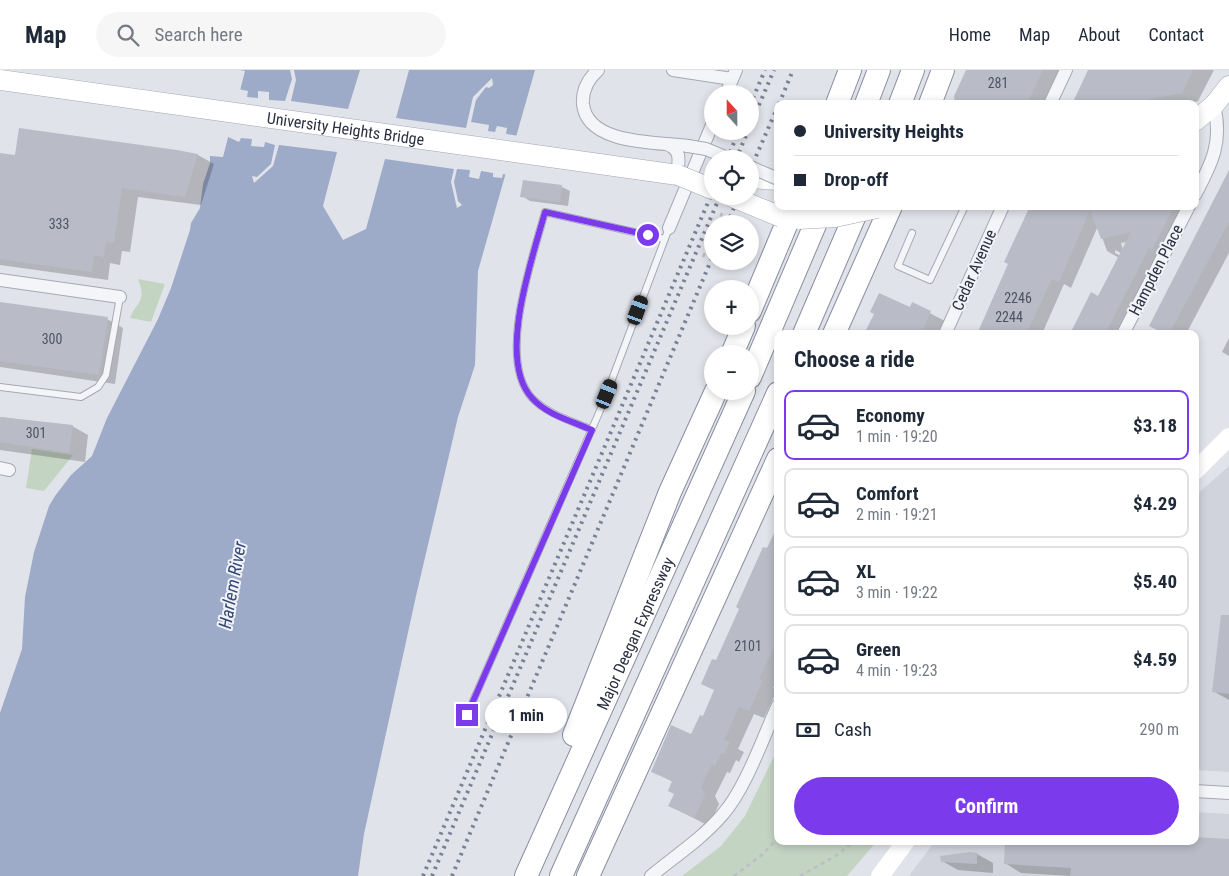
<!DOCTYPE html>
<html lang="en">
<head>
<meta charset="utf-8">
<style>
  :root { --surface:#fff; --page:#f6f6f7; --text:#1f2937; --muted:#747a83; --line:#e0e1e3; --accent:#7c3aed }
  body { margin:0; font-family:"Roboto Condensed",sans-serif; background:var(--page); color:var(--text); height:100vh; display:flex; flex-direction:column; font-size:19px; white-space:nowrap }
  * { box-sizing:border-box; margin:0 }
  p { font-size:16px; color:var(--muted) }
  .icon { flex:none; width:28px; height:28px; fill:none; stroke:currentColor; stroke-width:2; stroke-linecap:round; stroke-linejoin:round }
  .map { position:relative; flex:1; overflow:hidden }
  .drawer { position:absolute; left:774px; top:260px; width:425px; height:515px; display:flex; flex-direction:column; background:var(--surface); border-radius:10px; box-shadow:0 2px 8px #0003 }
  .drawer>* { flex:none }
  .guide { position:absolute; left:774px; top:30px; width:425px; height:110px; border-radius:10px; box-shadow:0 2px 8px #0003; display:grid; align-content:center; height:110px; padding:0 20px; background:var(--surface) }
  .needle { width:32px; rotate:339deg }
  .buttons { position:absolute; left:704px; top:15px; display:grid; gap:10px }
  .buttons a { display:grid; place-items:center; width:55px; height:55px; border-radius:50%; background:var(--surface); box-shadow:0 2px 8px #0003; font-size:25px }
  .end { position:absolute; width:22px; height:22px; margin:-11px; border:6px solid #7c3aed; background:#fff; box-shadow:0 0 0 2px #fff }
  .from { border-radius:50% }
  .bubble { position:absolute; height:35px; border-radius:18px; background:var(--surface); box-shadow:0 2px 8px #0003; font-size:16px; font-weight:700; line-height:35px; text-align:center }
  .car { position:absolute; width:15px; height:30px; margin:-15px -8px; border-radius:6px; box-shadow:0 0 4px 1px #0007; background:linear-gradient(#222 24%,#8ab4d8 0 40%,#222 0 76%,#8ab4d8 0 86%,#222 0) }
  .guide b { display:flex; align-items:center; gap:18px; height:48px; font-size:19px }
  .guide b+b { border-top:1px solid var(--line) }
  .guide i { width:12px; height:12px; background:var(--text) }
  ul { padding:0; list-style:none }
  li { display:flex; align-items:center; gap:15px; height:70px; margin:0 10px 8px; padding:0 10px; border:2px solid var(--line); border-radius:10px }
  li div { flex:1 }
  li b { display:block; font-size:19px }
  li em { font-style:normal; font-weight:700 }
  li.active { border-color:var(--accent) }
  li>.icon { width:45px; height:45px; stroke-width:1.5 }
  h2 { padding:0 20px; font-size:22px; line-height:60px }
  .pay { display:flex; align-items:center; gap:12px; height:55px; padding:0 20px; font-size:19px }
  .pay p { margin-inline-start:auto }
  .primary-button { display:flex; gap:10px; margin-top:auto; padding:10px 20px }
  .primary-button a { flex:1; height:58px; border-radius:30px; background:var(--accent); color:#fff; font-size:20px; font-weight:700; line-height:58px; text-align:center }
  header { display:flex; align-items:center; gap:30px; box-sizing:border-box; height:70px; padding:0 25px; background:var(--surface); border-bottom:1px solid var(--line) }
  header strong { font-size:24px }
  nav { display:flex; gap:28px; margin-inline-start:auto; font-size:18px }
  .search { width:350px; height:45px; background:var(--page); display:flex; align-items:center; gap:12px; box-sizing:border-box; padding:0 18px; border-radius:28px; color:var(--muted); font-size:19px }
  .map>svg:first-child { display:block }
</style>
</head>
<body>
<header>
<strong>Map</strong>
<div class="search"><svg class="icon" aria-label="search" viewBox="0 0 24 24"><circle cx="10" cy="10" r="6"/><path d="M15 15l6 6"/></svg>Search here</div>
<nav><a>Home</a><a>Map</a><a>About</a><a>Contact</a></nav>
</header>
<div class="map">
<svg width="1229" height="806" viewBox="0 0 1229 806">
  <rect width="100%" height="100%" fill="#e1e3ea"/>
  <path fill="#d0d2dc" d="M1229,396V702L1195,700V426Z
    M1195,742L1229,744V806H909L935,771H1195Z"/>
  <path fill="#c4d4c3" d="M138,209L165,214L151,252L130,248C137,230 147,233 138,209Z
    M32,379L73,385L44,421L26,418Z
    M777,680L778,771H877L847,806H682L721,776L745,746Z"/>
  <path fill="#9dabc9" d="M240,0H535L478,201L475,295L458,347L416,526L364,764L358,806H0V643L22,579L25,527L34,482L49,436L55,426L71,405L92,386L107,348L158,249L171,218L190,160L191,153L200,138L203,114L210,93V86L223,87L245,1Z"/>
  <path fill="#e1e3ea" d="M290,0H294L296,10L291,31L348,39L360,0H409L396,48L466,58L473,27L492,8L493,15L489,18L486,17L476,30L471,52L489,55L488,61L495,62L497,56L507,58L506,64L519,66L508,105L503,104L502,108L493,107V103L481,101L479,109L469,107L470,100L457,99L454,112L458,131L462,135L457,138L451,112L454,99L385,89L366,159L343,170L323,136L337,82L279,75L273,96L254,113L252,106L257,107L271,94L275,75L265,72L264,77L251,76L252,69L241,68L239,72L226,66L238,19L248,21L247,27L258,28V21L269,22V30L285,31L292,9Z"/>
  <path fill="#0003" fill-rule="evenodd" d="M968,0H1063L1047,34H957Z
    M1089,0H1214L1198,31L1186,34H1074Z
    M20,60L198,85L214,94L201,135L138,127L130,182L122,181L120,195L110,193L108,210L0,195V84L16,86Z
    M1195,99L1206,105L1195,126Z
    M1229,103V183L1186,264H1166Z
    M562,117L570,121L568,136L530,131L522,126Z
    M1031,136H1190L1121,264H1070L1092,223L1099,227L1119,188L1107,181L1098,156L1071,218L1064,214L1042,264H978L1010,194ZM1127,172L1123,180L1121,173ZM1115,180L1121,183V186L1115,183Z
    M0,233L107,249L123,258L115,314L0,297Z
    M912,234L945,251L939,264H866L910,239Z
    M1229,268V286L1222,282Z
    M0,347L72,356L88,365L85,392L0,380Z
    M778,459V608L773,618L777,620L764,648L754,644L738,679L744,682L739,692L736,690L730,703L727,702L715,726L719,734L709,756L670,736L675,724L673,712L652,701L691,666L703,648L715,620L717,592Z
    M1229,568V630L1213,621Z
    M1195,768L1229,770V806H1071L1021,803L1005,793L1195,771Z
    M977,784L993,793V803L958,800L942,791V787Z"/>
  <path fill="#b9bcc7" d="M966,0H1043L1027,34H955L954,26Z
    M1088,0H1193L1182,23L1124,34H1072Z
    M19,58L177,80L198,84L185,127L122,118L114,173L106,172L104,187L94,185L92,202L0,189V83L15,85Z
    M1229,100V152L1169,264H1165L1149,256Z
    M523,110L562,115L560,132L520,127Z
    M1030,136H1174L1152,180L1149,178L1105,264H1070L1091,222L1098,226L1131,162L1101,169L1090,140L1059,212L1052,209L1026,264H977L1008,194L1004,192Z
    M879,223L910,237L912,232L931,241L921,264H864L874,244L870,242Z
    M0,232L108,247L99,305L0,291Z
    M0,347L73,355L69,383L0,372Z
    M778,455V568L759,609L763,611L749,641L739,637L724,670L730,672L724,684L721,683L715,696L712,694L704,711L701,717L705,725L694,748L668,736L674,724L668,721L672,711L651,702L671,655L691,664L700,645L703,646L714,620L701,614L712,589L716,590L739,539L736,537L763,477L767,478Z
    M1221,545H1229V624L1212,622Z
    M1195,767L1229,769V806H1070L1071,798L1004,794L1005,771H1195Z
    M970,782L977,783V794L941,792L940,786Z"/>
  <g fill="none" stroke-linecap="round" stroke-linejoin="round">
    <g stroke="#a6a9b4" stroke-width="8">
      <path id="lane" d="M912,163L898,196L930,210L965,136
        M0,317L81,327L98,317L106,305L120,227
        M592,360C572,351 547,344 532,328C496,289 533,187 545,142L665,169
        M467,645L602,336L669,158"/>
    </g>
    <g stroke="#a6a9b4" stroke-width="14">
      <path id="street" d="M598,0C588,9 582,20 583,34C587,75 657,72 688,76
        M673,0L732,9
        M726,24L736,0
        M1050,34L1066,0
        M666,74C682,79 679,91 677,105
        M1195,125C1212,93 1223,72 1214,35
        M669,158L712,55
        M0,210L120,227
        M945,264L1003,136
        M1123,264L1189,136
        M0,398L9,400
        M1195,721L1229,723
        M651,806C675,786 702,769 723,744C746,718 763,667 778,635"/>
    </g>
    <g stroke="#a1a6b5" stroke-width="21">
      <g id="primary">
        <path id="s1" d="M0,10L678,105"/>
        <path d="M1195,51L1214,35L1229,16"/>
        <path d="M750,108L778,110"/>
      </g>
    </g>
    <g stroke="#898ea0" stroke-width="24">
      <g id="highway">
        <path d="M837,34L850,0"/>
        <path d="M866,34L879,0"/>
        <path d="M900,34L913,0"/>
        <path d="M930,34L943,0"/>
        <path d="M750,241L794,136"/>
        <path d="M804,264L859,136"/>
        <path d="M834,264L891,136"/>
        <path d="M732,284L744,256"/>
        <path d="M750,307L823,136"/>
        <path d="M574,665L670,422L716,321"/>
        <path id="s2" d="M526,806L744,321"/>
        <path d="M561,806L778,323"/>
        <path d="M588,806L778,389"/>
      </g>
    </g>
    <path stroke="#bbbec5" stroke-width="2.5" stroke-dasharray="4 4" stroke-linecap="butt" d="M718,154L722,143
      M703,187L712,166
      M734,806L763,784L778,768
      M800,806L837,785L854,771"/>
    <use href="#lane" stroke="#f4f5f8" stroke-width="6"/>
    <use href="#street" stroke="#f4f5f8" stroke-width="12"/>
    <path stroke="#fff" stroke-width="18" d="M1195,401L1229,367
      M880,806L906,771"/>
    <use href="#primary" stroke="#fff" stroke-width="20"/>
    <use href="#highway" stroke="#fff" stroke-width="22"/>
    <path stroke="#7b8093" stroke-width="4" stroke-dasharray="2.5 5" stroke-linecap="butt" d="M779,34L793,0
      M750,35L765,0
      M750,56L774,0
      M727,89L739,61
      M736,89L748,61
      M750,100L778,36
      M727,154L739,126
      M423,806L712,123
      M432,806L720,126
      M452,806L712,188"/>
    <g stroke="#a6a9b4" stroke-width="14" stroke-linecap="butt">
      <path id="street-bridge" d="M688,76L706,79L730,89
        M750,97L778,109"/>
    </g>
    <g stroke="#a1a6b5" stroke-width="21" stroke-linecap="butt">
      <path id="primary-bridge" d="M678,105L712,119
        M730,126L781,147
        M799,149L835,147L877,138"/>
    </g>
    <use href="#street-bridge" stroke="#f4f5f8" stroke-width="12"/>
    <use href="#primary-bridge" stroke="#fff" stroke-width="20"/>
  </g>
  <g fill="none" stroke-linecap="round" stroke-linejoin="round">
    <path stroke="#7c3aed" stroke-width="6" d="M467,645L592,360C572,351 547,345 532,328C496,289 533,187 545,142L648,165"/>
  </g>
  <g text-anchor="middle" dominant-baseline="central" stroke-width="4" stroke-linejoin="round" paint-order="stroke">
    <g font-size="14" fill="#4e5262">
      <text x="998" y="13">281</text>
      <text x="59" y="154">333</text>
      <text x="1018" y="228">2246</text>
      <text x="1009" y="247">2244</text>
      <text x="52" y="269">300</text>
      <text x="36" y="363">301</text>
      <text x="748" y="576">2101</text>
    </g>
    <g font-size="16" fill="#2a2f41" stroke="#f1f3f7">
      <text stroke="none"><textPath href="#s1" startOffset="349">University Heights Bridge</textPath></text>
      <text transform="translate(974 200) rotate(-66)">Cedar Avenue</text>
      <text transform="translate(1156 200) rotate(-63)">Hampden Place</text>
      <text stroke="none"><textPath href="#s2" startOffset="266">Major Deegan Expressway</textPath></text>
    </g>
    <g font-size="18" font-style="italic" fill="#344775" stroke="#f1f3f7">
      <text transform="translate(232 515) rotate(-80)">Harlem River</text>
    </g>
  </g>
</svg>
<div class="buttons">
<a><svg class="needle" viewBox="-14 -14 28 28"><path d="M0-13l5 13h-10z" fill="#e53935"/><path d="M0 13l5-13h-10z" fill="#747a83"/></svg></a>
<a><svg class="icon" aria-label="locate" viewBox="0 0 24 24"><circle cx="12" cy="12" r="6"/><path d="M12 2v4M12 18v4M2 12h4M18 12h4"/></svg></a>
<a><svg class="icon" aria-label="layers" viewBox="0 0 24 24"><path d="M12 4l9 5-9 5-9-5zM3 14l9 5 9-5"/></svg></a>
<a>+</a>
<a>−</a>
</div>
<i class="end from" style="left:648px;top:165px"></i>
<i class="end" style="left:467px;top:645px"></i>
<div class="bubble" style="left:485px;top:628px;width:82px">1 min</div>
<i class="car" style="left:638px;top:240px;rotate:20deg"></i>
<i class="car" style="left:607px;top:324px;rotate:22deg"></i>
<div class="guide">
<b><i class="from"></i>University Heights</b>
<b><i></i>Drop-off</b>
</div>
<section class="drawer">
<h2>Choose a ride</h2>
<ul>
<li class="active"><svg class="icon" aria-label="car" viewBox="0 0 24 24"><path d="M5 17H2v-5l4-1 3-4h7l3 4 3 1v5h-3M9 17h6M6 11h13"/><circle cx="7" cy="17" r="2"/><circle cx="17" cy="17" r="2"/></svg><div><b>Economy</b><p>1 min · 19:20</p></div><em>$3.18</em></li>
<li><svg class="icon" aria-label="car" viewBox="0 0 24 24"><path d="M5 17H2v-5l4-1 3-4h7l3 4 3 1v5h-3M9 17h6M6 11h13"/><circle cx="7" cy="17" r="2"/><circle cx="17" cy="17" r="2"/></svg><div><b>Comfort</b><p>2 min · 19:21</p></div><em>$4.29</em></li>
<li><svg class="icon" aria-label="car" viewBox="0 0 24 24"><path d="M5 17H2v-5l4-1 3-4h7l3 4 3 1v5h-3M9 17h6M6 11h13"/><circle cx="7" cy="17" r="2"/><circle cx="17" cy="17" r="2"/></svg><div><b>XL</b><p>3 min · 19:22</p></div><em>$5.40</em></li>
<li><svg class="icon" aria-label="car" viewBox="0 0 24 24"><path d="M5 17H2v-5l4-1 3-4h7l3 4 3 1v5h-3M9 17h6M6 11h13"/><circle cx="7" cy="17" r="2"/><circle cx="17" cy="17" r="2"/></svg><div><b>Green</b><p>4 min · 19:23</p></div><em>$4.59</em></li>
</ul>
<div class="pay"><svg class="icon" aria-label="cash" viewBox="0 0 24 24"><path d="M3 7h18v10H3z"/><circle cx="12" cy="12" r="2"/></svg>Cash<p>290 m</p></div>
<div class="primary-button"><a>Confirm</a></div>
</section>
</div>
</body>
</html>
